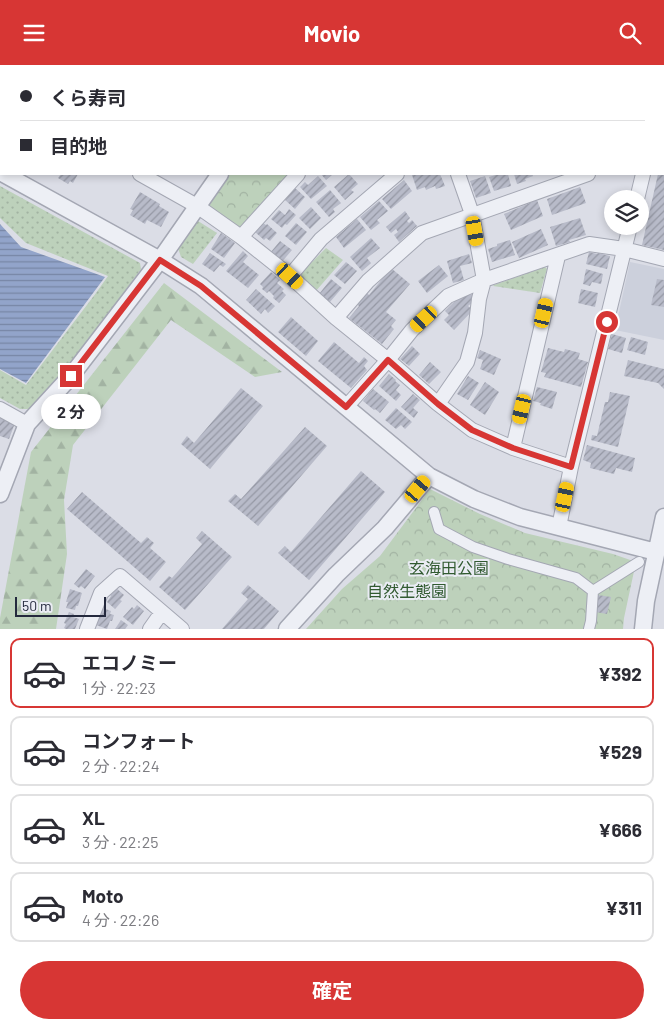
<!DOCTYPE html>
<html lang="ja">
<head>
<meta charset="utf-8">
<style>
  :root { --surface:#fff; --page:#f2f2f3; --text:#2b2b33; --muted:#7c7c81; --line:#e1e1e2; --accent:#d73634 }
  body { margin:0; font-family:Barlow,"Noto Sans JP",sans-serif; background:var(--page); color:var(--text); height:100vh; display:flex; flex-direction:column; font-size:19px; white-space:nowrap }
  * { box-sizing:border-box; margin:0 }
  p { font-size:16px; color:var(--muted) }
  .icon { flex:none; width:28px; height:28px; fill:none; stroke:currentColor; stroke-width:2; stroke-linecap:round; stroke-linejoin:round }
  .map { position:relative; height:564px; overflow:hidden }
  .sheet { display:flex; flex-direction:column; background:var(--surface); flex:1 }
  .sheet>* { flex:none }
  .guide { position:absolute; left:0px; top:0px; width:665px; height:110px; box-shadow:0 2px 8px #0003; display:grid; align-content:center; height:110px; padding:0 20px; background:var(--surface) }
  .fabs { position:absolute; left:604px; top:125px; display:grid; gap:10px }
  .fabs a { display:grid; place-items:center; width:45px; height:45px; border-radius:50%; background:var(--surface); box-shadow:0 2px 8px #0003; font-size:25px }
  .scale { position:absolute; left:15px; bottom:12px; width:91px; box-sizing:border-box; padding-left:5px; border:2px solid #24293d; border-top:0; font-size:14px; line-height:18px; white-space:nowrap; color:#24293d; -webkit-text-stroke:4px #eaecf4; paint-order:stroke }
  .end { position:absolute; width:22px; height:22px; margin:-11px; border:6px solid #d73634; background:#fff; box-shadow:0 0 0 2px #fff }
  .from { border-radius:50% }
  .bubble { position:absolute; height:35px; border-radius:18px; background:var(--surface); box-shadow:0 2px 8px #0003; font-size:16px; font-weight:700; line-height:35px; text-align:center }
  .car { position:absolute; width:15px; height:30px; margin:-15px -8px; border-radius:6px; box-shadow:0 0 4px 1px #0007; background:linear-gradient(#f5c518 24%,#345 0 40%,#f5c518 0 76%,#345 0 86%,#f5c518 0) }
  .guide b { display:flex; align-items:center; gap:18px; height:48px; font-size:19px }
  .guide b+b { border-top:1px solid var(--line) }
  .guide i { width:12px; height:12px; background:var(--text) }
  ul { padding:9px 0 0; list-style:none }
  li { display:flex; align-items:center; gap:15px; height:70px; margin:0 10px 8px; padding:0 10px; border:2px solid var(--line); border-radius:10px }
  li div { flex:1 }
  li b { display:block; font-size:19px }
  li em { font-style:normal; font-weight:700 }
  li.active { border-color:var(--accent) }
  li>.icon { width:45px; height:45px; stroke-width:1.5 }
  .primary-button { display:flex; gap:10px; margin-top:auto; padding:10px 20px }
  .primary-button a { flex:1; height:58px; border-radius:30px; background:var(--accent); color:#fff; font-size:20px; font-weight:700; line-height:58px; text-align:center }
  header { display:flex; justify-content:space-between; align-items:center; height:65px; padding:0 20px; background:var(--accent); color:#fff; font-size:22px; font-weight:700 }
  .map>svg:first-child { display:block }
</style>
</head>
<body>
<header><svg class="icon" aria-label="menu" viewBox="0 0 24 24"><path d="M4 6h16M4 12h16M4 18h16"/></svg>Movio<svg class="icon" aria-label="search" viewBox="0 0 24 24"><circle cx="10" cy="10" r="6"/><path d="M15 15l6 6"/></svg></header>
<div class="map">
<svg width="664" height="564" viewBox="0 0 664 564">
  <defs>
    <pattern id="grass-dots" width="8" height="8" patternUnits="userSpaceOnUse" patternTransform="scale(1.25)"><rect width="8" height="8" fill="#bdd1bb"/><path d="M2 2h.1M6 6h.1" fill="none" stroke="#a2b3a2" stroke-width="1.8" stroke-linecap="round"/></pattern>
    <pattern id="forest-firs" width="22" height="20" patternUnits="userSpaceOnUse" patternTransform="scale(1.25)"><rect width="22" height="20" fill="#bdd1bb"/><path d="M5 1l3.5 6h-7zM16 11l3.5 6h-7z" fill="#a2b3a2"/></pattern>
    <pattern id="park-crowns" width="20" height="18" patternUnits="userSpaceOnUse" patternTransform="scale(1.25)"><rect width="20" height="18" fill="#bdd1bb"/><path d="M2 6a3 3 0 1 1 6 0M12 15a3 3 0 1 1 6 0" fill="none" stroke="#a2b3a2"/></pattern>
    <pattern id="water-rules" width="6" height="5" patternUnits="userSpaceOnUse" patternTransform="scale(1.25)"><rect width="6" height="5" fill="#92a4ca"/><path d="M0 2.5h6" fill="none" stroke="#7786a5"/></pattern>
    <pattern id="building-hatch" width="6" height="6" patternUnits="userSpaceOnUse" patternTransform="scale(1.25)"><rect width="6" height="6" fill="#b8bbc9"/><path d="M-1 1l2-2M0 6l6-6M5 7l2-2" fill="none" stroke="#9598a4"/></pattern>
  </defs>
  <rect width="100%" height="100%" fill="#dbdde6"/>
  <path fill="#ccd0dc" d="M630,197L664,204V275L615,265Z"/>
  <path fill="url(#grass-dots)" d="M0,121L140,198L141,204L64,311L30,344H20L0,333V305L26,320L96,228L108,211L26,178L0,153Z
    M198,156L217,168L193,199L181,192L178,183Z
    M326,183L343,195L315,227L306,220L301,212L303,206Z
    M545,202L547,204L540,228L493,221L494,220Z"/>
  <path fill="url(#forest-firs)" d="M164,218L282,307L255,312L171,255L73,380L64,435L67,489L56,564H0V553L31,387Z"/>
  <path fill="url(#park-crowns)" d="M228,109H289L243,161L236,163L205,139Z
    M430,424L480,449L525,468L613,489L636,497L624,553L623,564H306L342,524L380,491Z"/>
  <path fill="url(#water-rules)" d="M0,159L21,182L105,212L26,318L0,304Z"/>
  <path fill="url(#building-hatch)" d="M61,109H78L73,118L70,116L68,119L58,113Z
    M321,109H333L326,115Z
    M349,109L358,119L351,125L354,127L345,135L334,122Z
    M415,109H440L445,121L436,124L435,121L426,125L425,122L417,125L412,110Z
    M499,109H508L511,121L494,126L489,112Z
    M514,109H532L533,111L525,114L526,116L517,119Z
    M658,109H664V185L642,180Z
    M318,111L327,121L311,134L300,122L305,117L308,120Z
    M485,111L491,128L476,133L470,116Z
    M404,115L412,126L391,144L382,134Z
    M580,122L586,138L552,150L547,134Z
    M295,123L305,132L295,144L285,135Z
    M330,125L341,138L333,144L335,147L329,152L316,137Z
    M140,127L160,139L159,141L169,147L161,162L147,155L145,159L130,150L133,145L130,144Z
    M537,135L543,151L511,165L504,149Z
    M379,136L388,146L377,155L380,158L371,165L360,152Z
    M311,142L321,153L310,164L299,153Z
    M289,144L296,150L287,160L285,159L282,163L271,154L279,145L285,150Z
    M405,146L410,153L407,156L409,158L412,155L417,161L399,177L394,170L398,167L396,164L391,168L386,162Z
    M580,153L586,170L569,175L570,177L556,181L550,162Z
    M357,154L366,165L344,183L336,172Z
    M263,158L266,160L267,159L277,168L270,176L266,173L264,175L255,167Z
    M296,158L307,167L296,180L285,171Z
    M541,164L548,180L519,193L512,177Z
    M221,168L235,178L224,193L211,184Z
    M371,173L380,183L367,193L371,198L362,206L350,192Z
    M510,175L515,190L492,197L488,184L497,181V179Z
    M280,176L292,185L281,198L270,188Z
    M243,186L248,191L243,197L259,210L248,223L226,206Z
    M589,187L597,189L598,188L610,191L607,204L586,199Z
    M210,188L226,199L223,202L220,200L214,207L202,199Z
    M469,189L472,198L460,201L464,215L453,218L447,196Z
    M346,197L357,206L345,219L334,210Z
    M439,200L448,211L427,228L418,216Z
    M391,203L410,219L386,247L396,255L391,261L394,264L382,279L349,253L359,241L356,238L366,227L369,230Z
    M586,204L603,209L601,219L592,217L590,221L583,219Z
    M271,207L280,215L277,218L284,224L282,226L286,230L279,238L273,233L274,231L269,226L267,228L262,224L263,222L260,219Z
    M331,214L342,223L330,237L319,229Z
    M657,214L664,215V242L651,240Z
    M256,224L275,241L268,248L265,244L261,249L246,235Z
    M581,224L598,228L595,242L578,238Z
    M473,229V237L468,241L473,245L454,265L444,255L449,250L445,246L457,234L466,230Z
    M291,252L318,276L306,291L278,267Z
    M612,269L626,273L622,288L608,284Z
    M631,272L648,277L645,290L627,285Z
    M334,277L359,298L364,292L368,296L364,301L367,305L351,323L318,296Z
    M412,281L420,289L409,301L400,294Z
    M548,283L564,287L565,284L580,288L578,294L588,297L581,322L544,312L546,308L541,307Z
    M480,285L501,294L494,310L480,304L483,295L477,293Z
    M628,295L664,304V324L658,318L624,311Z
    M430,297L441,307L429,319L419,310Z
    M389,309L396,315L395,316L400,320L396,325L401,330L396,336L379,321Z
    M468,311L479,318L468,335L457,329Z
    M485,317L499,327L485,350L470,340Z
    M537,322L557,327L552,344L540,340L541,338L533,336Z
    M241,323L263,341L210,404L181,379L187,371L194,378Z
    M373,324L389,337L380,348L375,344L374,345L363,336Z
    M610,327L630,331L618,382L591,375L592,370L597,371L605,337H608Z
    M413,329L420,335L413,343L418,347L414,353L401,342Z
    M396,343L412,357L405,364L401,360L396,364L385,355Z
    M0,353L15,358L9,374L0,371Z
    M305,362L327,381L258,461L228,436L235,429L241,434Z
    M587,380L635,393L632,407L616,403L614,409L590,403L591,398L583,395Z
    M361,406L385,427L309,515L278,488L285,481L291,487Z
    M82,427L141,478L147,472L154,478L150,483L166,497L150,516L67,444Z
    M202,466L232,492L185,545L159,522L169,511L172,513L202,479L196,473Z
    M86,504L95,511L85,524L81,521L79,523L74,519Z
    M248,520L279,546L264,564H222L248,534L241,528Z
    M115,522L124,530L120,535L122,536L115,544L107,537L111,531L109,529Z
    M70,524L82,528L78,541H76L75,545L66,543L68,537H66Z
    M598,530L611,532L607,549L595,547Z
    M137,540L144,546L133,560L123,552L132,542L134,544Z
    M103,543L111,546L110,549L114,550L112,556H110L107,564L96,560Z
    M69,547L74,549L73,552L79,554L75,564H66L64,563L66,559L64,558Z
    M121,555L128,560L125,564H115Z"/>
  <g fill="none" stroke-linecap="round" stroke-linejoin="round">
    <g stroke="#a4a7b3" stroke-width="12">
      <path id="pedestrian" d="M434,447L439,464L473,482L508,494L576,513L593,526L591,556L589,564
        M593,526L639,497"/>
    </g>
    <g stroke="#a4a7b3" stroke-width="16">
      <path id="minor" d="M58,0L61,1
        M420,0L421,1
        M655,0V1
        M34,1V0
        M213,1L214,0
        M488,1L491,0
        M140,109L197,141L241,172L290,211L336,253L388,295L438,339L467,297L475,268L479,234L484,215L589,179L624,184L664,194
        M637,134L643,109
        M241,172L298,109
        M290,211L321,174L397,109
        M336,253L368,216L422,168L588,109
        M438,339L472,365L513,383L571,402
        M346,342L388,295L412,265L448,231L484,215L472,149L458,109
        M0,344L27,359
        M513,383L558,191
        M559,462L571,402L630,161
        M87,564L101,528L120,511L182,564
        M150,564L162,547"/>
    </g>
    <g stroke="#a4a7b3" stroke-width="19">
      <path id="tertiary" d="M324,1L325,0
        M4,109L160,195L201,221L429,411L474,434L520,452L656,487
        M0,429L27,359L71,311L160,195L220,109
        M287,564L336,510L385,463L429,411
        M643,564L646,536L664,452"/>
    </g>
    <use href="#pedestrian" stroke="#edeff5" stroke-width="10"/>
    <use href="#minor" stroke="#edeff5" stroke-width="14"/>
    <use href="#tertiary" stroke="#edeff5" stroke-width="16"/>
  </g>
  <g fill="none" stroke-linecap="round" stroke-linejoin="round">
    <path stroke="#d73634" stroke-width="6" d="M71,311L160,195L201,221L346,342L388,295L438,339L472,365L513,383L571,402L607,257"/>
  </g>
  <g text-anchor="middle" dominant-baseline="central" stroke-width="4" stroke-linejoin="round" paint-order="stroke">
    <g font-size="16" fill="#315a30" stroke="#eaecf4">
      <text x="449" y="502">玄海田公園</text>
      <text x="407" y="525">自然生態園</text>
    </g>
  </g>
</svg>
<div class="fabs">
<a><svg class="icon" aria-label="layers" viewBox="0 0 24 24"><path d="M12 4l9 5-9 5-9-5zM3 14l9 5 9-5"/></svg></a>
</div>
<div class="scale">50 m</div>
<i class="end from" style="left:607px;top:257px"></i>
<i class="end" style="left:71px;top:311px"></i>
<div class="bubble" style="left:41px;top:329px;width:60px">2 分</div>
<i class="car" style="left:475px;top:166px;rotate:170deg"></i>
<i class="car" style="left:290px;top:211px;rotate:132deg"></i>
<i class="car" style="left:544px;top:248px;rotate:13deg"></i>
<i class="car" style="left:424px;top:254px;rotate:227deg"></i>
<i class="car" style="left:522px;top:344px;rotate:193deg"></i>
<i class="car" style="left:418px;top:424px;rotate:40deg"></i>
<i class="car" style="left:565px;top:432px;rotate:12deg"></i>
<div class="guide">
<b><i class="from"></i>くら寿司</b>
<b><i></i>目的地</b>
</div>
</div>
<section class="sheet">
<ul>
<li class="active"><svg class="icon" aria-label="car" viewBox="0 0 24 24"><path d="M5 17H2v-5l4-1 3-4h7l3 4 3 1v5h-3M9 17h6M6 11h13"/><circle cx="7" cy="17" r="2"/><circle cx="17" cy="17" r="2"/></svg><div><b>エコノミー</b><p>1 分 · 22:23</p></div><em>¥392</em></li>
<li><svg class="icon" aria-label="car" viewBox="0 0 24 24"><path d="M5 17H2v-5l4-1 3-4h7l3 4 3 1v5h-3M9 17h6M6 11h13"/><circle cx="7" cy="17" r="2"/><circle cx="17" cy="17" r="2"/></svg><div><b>コンフォート</b><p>2 分 · 22:24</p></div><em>¥529</em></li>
<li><svg class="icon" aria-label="car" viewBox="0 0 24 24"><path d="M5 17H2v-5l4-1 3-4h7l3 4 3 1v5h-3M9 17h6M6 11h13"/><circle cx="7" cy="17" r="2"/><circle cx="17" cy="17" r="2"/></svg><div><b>XL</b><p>3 分 · 22:25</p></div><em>¥666</em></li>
<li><svg class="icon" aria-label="car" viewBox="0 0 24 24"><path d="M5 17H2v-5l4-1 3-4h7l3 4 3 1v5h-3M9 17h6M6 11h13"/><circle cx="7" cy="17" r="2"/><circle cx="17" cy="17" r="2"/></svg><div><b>Moto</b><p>4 分 · 22:26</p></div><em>¥311</em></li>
</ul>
<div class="primary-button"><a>確定</a></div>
</section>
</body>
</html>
